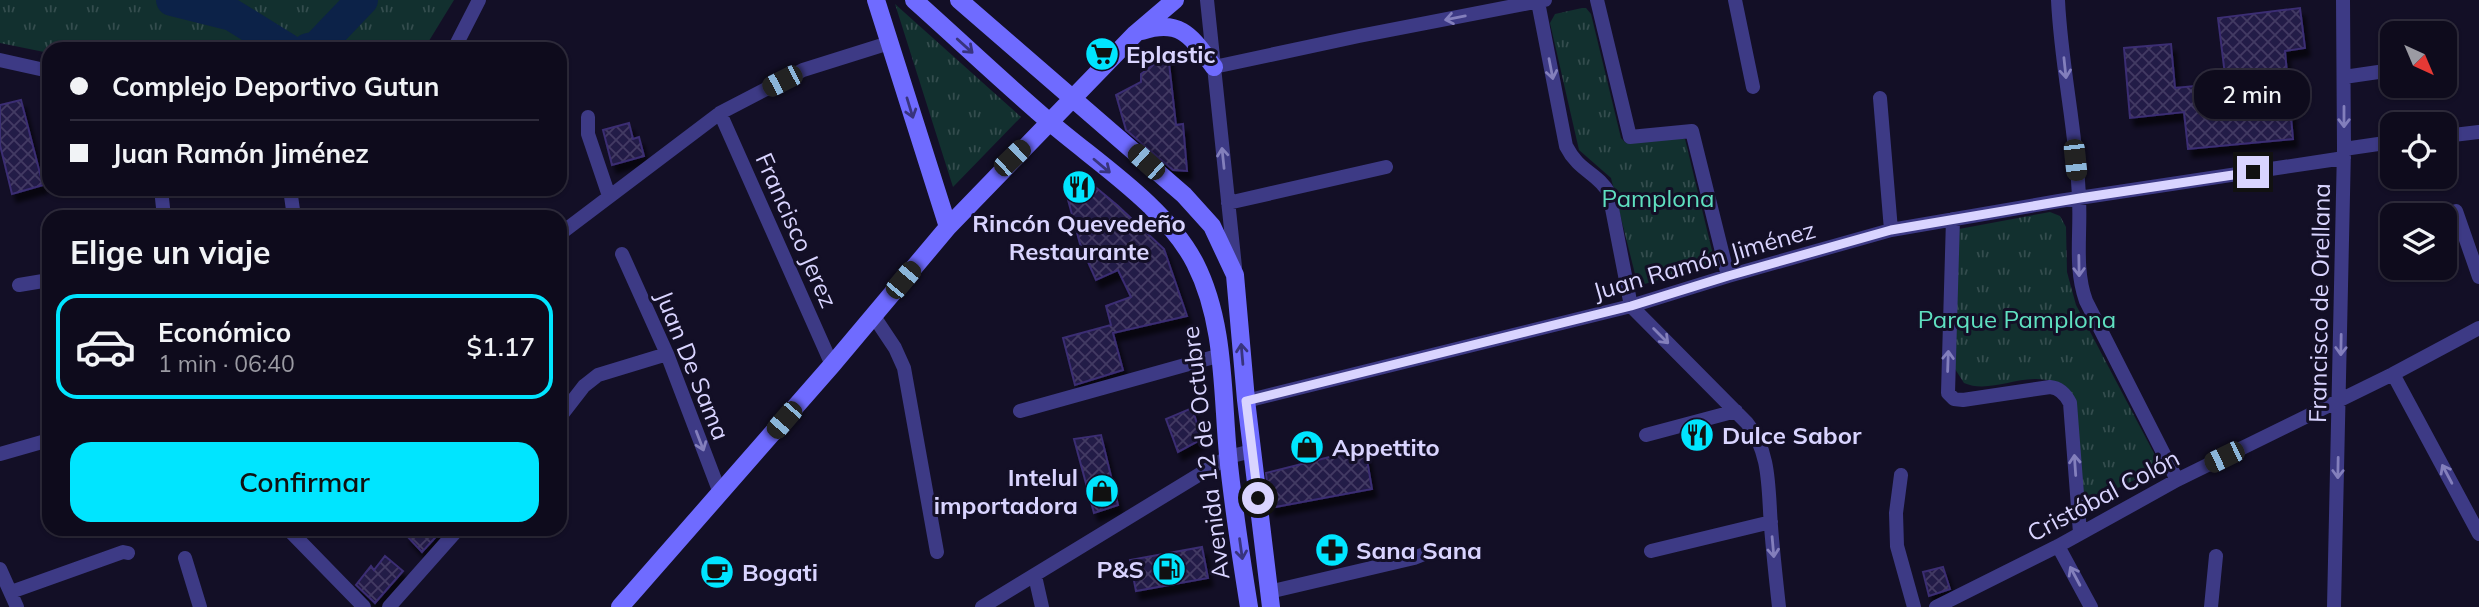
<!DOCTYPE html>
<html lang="es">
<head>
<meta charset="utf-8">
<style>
  :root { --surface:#0e0b1c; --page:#1c1929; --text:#f1f3f6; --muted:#9b9ba3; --line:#2e2b3b; --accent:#00e5ff }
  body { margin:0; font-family:Mulish,sans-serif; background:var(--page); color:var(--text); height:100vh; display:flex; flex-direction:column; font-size:26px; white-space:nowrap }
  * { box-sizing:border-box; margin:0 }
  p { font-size:23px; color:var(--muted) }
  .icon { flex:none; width:38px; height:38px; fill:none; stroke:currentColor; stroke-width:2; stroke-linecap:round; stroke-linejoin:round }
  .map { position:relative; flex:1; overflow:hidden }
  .side { position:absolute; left:42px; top:210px; width:525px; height:326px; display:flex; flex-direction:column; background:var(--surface); border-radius:21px; box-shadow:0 2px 5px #0004,0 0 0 2px var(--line) }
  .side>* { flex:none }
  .guide { position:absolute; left:42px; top:42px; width:525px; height:154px; border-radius:21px; box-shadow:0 2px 5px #0004,0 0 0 2px var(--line); display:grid; align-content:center; height:154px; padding:0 28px; background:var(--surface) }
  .needle { width:46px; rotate:136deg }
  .controls { position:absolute; left:2380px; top:21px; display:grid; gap:14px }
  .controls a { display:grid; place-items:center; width:77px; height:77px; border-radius:14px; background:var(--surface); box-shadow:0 2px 5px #0004,0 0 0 2px var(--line); font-size:35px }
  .end { position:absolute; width:32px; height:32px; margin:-16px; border:9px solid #d9d4ff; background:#111; box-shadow:0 0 0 4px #111 }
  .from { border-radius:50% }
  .bubble { position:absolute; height:49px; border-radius:21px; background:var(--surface); box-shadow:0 2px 5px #0004,0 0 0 2px var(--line); font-size:23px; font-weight:600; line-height:49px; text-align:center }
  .car { position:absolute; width:21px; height:42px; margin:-21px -10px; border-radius:9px; box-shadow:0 0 5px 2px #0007; background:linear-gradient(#222 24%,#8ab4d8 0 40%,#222 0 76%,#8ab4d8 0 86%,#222 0) }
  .guide b { display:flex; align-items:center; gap:24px; height:66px; font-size:26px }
  .guide b+b { border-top:2px solid var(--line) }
  .guide i { width:18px; height:18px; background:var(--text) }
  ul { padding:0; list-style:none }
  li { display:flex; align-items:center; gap:21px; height:105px; margin:0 14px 10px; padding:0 14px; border:4px solid transparent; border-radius:21px }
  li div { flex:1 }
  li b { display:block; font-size:26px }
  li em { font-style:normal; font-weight:600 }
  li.on { border-color:var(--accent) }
  li>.icon { width:63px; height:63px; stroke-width:1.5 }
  h2 { padding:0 28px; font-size:32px; line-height:84px }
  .cta { display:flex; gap:14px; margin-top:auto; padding:14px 28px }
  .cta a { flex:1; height:80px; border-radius:21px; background:var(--accent); color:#111; font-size:28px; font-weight:600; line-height:80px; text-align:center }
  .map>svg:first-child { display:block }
</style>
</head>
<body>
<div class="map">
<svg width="2479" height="607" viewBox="0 0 2479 607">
  <defs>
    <pattern id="grass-tufts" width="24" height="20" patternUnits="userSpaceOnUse" patternTransform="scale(1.75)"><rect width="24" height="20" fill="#12302f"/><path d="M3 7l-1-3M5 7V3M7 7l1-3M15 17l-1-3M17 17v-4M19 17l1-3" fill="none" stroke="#344d4e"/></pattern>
    <pattern id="building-cross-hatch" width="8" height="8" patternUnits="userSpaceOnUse" patternTransform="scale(1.75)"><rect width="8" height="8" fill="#241b47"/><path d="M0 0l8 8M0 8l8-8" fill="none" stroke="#433b63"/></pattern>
    <filter id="shadow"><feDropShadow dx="4.5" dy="8" stdDeviation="2" flood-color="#0009"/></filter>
  </defs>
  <rect width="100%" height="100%" fill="#130f26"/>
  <path fill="url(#grass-tufts)" d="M0,0H454L424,49H49V53L0,43Z
    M895,4L1021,117L953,187Z
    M1582,8H1586L1591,14L1621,138L1626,143L1680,137L1685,139L1715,263L1638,286L1611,178L1579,150L1550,23L1555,14Z
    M2050,212L2060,216L2066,227L2067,272L2076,305L2157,459L2153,471L2093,500L2088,498L2082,492L2075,409L2054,382C2024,371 1991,395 1964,383L1955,369L1959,229Z"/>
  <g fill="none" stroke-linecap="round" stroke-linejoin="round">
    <path stroke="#0c2248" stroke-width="32" d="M172,0L232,15L287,49
      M308,49L317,47L362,0"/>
  </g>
  <path fill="url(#building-cross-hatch)" stroke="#3b2d73" stroke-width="2" filter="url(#shadow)" d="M2300,8L2305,48L2285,51L2293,139L2188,149L2184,112L2130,118L2124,48L2171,44L2175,88L2226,83L2218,18Z
    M1168,54L1176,125L1183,124L1187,171L1173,170L1126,130L1116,95L1141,82V74Z
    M21,100L43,185L12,194L0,145V105Z
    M629,123L633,139L639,137L644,156L612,165L603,130Z
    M1082,176L1117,205L1164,249L1187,316L1113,333L1123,370L1075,385L1063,338L1111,325L1106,306L1131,297L1118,270L1096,280L1080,244L1064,185Z
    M1192,408L1202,439L1178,452L1166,419Z
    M1101,435L1118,505L1094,513L1074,439Z
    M1365,448L1372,489L1270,508L1266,473Z
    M412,528H444L422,552L406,535Z
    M1202,547L1208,578L1136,591L1130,560Z
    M385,556L403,571L375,603L356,585L371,566L374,570Z
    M1943,567L1950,589L1929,596L1923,572Z"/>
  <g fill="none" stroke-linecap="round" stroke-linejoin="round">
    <path stroke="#3d3a85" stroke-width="14" d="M1207,0L1235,267
      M1597,0L1630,137L1692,131L1728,276
      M1735,0L1753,87
      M2058,0C2061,67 2077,133 2079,199C2081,234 2074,268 2086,301L2177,480
      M1538,2L1566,146C1579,172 1597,172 1609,193L1631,306L1747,423C1771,452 1768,490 1771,526C1773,553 1776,580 1779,607
      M454,49L479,0
      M0,60L49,71
      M2445,61H2449
      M1214,67L1359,36L1545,0
      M2344,77L2392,70
      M1880,98L1891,230
      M720,113L832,365
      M588,117V134L609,196
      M2445,136L2479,132
      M2344,149L2392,142
      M161,189L164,217
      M290,189L294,217
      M1228,203L1386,167
      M2456,211L2479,277
      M1953,219L1948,393L1954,399L1963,400L2050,387C2060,388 2066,395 2070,403L2080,533
      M560,234L720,113L803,70L889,43
      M622,254L667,354L720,493
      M19,285L49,280
      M873,315L895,348L904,368L937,552
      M2393,374L2479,534
      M1246,401L1631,306L1728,276L1891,230L2059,201L2344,158
      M1020,411L1221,355
      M560,417L584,386L598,375L667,354
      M1646,435L1736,411
      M0,454L49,440
      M1901,475L1896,513L1897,546L1914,607
      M287,528L364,607
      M2058,546L2091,607
      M1651,551L1771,522
      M185,558L200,607
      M0,569L17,607
      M1035,576L1042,607
      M11,592L123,552L128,553
      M1269,592L1414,558L1434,550
      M389,607L459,528
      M982,607L1228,457L1252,451
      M1936,607L2058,546L2177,480L2393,374L2479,328
      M2211,607L2216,556
      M2334,607L2344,149L2343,0"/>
    <path stroke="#6f6bff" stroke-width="18" d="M876,0L948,227
      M914,0C960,41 1005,84 1052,124C1099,164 1166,207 1195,263C1225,322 1222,391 1228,455C1233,506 1241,557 1249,607
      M959,0L1184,195L1212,226L1235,275L1246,400L1271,607
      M1142,31C1182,18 1192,38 1214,67
      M620,607L832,365L948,227L1135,34L1175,0"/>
  </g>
  <defs><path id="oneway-shaft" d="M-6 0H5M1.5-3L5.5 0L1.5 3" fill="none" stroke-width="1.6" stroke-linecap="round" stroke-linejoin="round" transform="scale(1.75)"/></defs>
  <g stroke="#837fbc">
    <use href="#oneway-shaft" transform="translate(1455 18) rotate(169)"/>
    <use href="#oneway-shaft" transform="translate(2065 68) rotate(84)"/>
    <use href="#oneway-shaft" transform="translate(1551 69) rotate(79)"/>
    <use href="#oneway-shaft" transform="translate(2344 117) rotate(90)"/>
    <use href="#oneway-shaft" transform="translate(1223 158) rotate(-96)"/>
    <use href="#oneway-shaft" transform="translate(2079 266) rotate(89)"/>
    <use href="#oneway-shaft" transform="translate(1661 336) rotate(45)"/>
    <use href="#oneway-shaft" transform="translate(2341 345) rotate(91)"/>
    <use href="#oneway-shaft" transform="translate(1948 361) rotate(-88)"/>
    <use href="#oneway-shaft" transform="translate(700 441) rotate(69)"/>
    <use href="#oneway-shaft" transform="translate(2075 465) rotate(-94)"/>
    <use href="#oneway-shaft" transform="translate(2338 468) rotate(91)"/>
    <use href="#oneway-shaft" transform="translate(2447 474) rotate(-118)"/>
    <use href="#oneway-shaft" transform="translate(1773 547) rotate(85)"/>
    <use href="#oneway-shaft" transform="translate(2075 576) rotate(-118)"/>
  </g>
  <g stroke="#38347d">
    <use href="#oneway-shaft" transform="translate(965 46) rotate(42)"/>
    <use href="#oneway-shaft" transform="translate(910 108) rotate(73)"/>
    <use href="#oneway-shaft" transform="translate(1102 166) rotate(40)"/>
    <use href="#oneway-shaft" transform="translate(1242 354) rotate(-95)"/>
    <use href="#oneway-shaft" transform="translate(1241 549) rotate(82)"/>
  </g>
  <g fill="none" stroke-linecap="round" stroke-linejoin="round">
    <path stroke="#d9d4ff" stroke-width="9" d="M1258,498L1246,401L1631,306L1728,276L1891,230L2080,198L2253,172"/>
  </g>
  <defs>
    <g id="supermarket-disc" transform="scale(1.75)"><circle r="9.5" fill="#00e5ff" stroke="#130f26"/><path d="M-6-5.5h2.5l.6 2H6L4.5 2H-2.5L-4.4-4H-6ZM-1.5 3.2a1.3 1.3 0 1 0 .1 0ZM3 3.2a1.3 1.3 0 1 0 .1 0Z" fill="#111"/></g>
    <g id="restaurant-disc" transform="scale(1.75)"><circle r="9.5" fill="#00e5ff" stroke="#130f26"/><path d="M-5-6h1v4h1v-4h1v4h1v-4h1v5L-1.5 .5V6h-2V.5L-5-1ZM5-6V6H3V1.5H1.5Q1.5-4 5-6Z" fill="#111"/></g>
    <g id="shop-disc" transform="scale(1.75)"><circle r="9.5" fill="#00e5ff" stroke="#130f26"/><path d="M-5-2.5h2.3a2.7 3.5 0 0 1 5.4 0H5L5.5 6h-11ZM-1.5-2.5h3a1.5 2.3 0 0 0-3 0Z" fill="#111"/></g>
    <g id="pharmacy-disc" transform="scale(1.75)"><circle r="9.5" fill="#00e5ff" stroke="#130f26"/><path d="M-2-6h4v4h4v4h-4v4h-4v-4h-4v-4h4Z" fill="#111"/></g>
    <g id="fuel-disc" transform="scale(1.75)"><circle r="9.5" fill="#00e5ff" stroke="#130f26"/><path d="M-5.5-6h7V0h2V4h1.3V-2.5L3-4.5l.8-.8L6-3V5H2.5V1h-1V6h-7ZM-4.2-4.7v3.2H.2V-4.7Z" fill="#111"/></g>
    <g id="cafe-disc" transform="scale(1.75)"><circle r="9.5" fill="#00e5ff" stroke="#130f26"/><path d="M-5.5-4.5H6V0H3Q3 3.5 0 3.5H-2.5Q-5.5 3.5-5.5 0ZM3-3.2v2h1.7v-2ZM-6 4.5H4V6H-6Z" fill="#111"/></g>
  </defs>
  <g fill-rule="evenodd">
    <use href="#supermarket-disc" x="1102" y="54"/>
    <use href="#restaurant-disc" x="1079" y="187"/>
    <use href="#restaurant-disc" x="1697" y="435"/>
    <use href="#shop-disc" x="1307" y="447"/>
    <use href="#shop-disc" x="1102" y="491"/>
    <use href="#pharmacy-disc" x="1332" y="550"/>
    <use href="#fuel-disc" x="1169" y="569"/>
    <use href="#cafe-disc" x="717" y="572"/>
  </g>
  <g text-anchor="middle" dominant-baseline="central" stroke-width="6" stroke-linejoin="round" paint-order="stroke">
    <g font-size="24" font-weight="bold" fill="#d9d4ff" stroke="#130f26" text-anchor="start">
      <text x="1126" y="54">Eplastic</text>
      <text x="1079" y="223" text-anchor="middle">Rincón Quevedeño<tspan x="1079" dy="28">Restaurante</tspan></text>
      <text x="1722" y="435">Dulce Sabor</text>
      <text x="1332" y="447">Appettito</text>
      <text x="1078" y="477" text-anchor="end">Intelul<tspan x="1078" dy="28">importadora</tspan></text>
      <text x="1356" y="550">Sana Sana</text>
      <text x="1144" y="569" text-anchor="end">P&amp;S</text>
      <text x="742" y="572">Bogati</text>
    </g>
    <g font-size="24" fill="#5fe0c0" stroke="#130f26">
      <text x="1658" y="198">Pamplona</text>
      <text x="2017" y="319">Parque Pamplona</text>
    </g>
    <g font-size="24" fill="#d9d4ff" stroke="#130f26">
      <text transform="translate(797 230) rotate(66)">Francisco Jerez</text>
      <text transform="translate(1704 260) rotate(-16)">Juan Ramón Jiménez</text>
      <text transform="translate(2319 303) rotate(-89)">Francisco de Orellana</text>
      <text transform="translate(693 365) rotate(68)">Juan De Sama</text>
      <text transform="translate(1205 453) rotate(-97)">Avenida 12 de Octubre</text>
      <text transform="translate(2103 495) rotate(-28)">Cristóbal Colón</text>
    </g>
  </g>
</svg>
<div class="controls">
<a><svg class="needle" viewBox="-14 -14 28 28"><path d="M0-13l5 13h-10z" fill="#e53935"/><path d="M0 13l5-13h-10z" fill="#9b9ba3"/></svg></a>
<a><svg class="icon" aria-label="locate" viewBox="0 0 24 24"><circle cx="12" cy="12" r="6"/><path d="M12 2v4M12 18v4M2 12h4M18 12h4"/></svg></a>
<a><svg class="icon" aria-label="layers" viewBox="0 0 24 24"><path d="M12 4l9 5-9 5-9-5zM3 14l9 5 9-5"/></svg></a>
</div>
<i class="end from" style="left:1258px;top:498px"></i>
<i class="end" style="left:2253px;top:172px"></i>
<div class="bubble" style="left:2194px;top:70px;width:116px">2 min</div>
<i class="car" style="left:782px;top:81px;rotate:243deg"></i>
<i class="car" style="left:1012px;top:158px;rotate:46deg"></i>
<i class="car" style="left:2075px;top:160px;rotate:174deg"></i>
<i class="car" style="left:1146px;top:162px;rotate:312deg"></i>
<i class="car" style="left:903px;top:280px;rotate:40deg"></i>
<i class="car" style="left:784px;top:420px;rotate:221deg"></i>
<i class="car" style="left:2224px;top:457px;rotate:244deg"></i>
<div class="guide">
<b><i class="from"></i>Complejo Deportivo Gutun</b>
<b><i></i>Juan Ramón Jiménez</b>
</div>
<section class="side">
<h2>Elige un viaje</h2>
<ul>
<li class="on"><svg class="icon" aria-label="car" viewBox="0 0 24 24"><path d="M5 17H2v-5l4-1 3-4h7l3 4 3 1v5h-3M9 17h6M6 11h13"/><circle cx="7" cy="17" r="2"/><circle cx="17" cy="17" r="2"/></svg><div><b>Económico</b><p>1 min · 06:40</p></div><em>$1.17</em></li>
</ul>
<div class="cta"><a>Confirmar</a></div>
</section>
</div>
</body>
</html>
